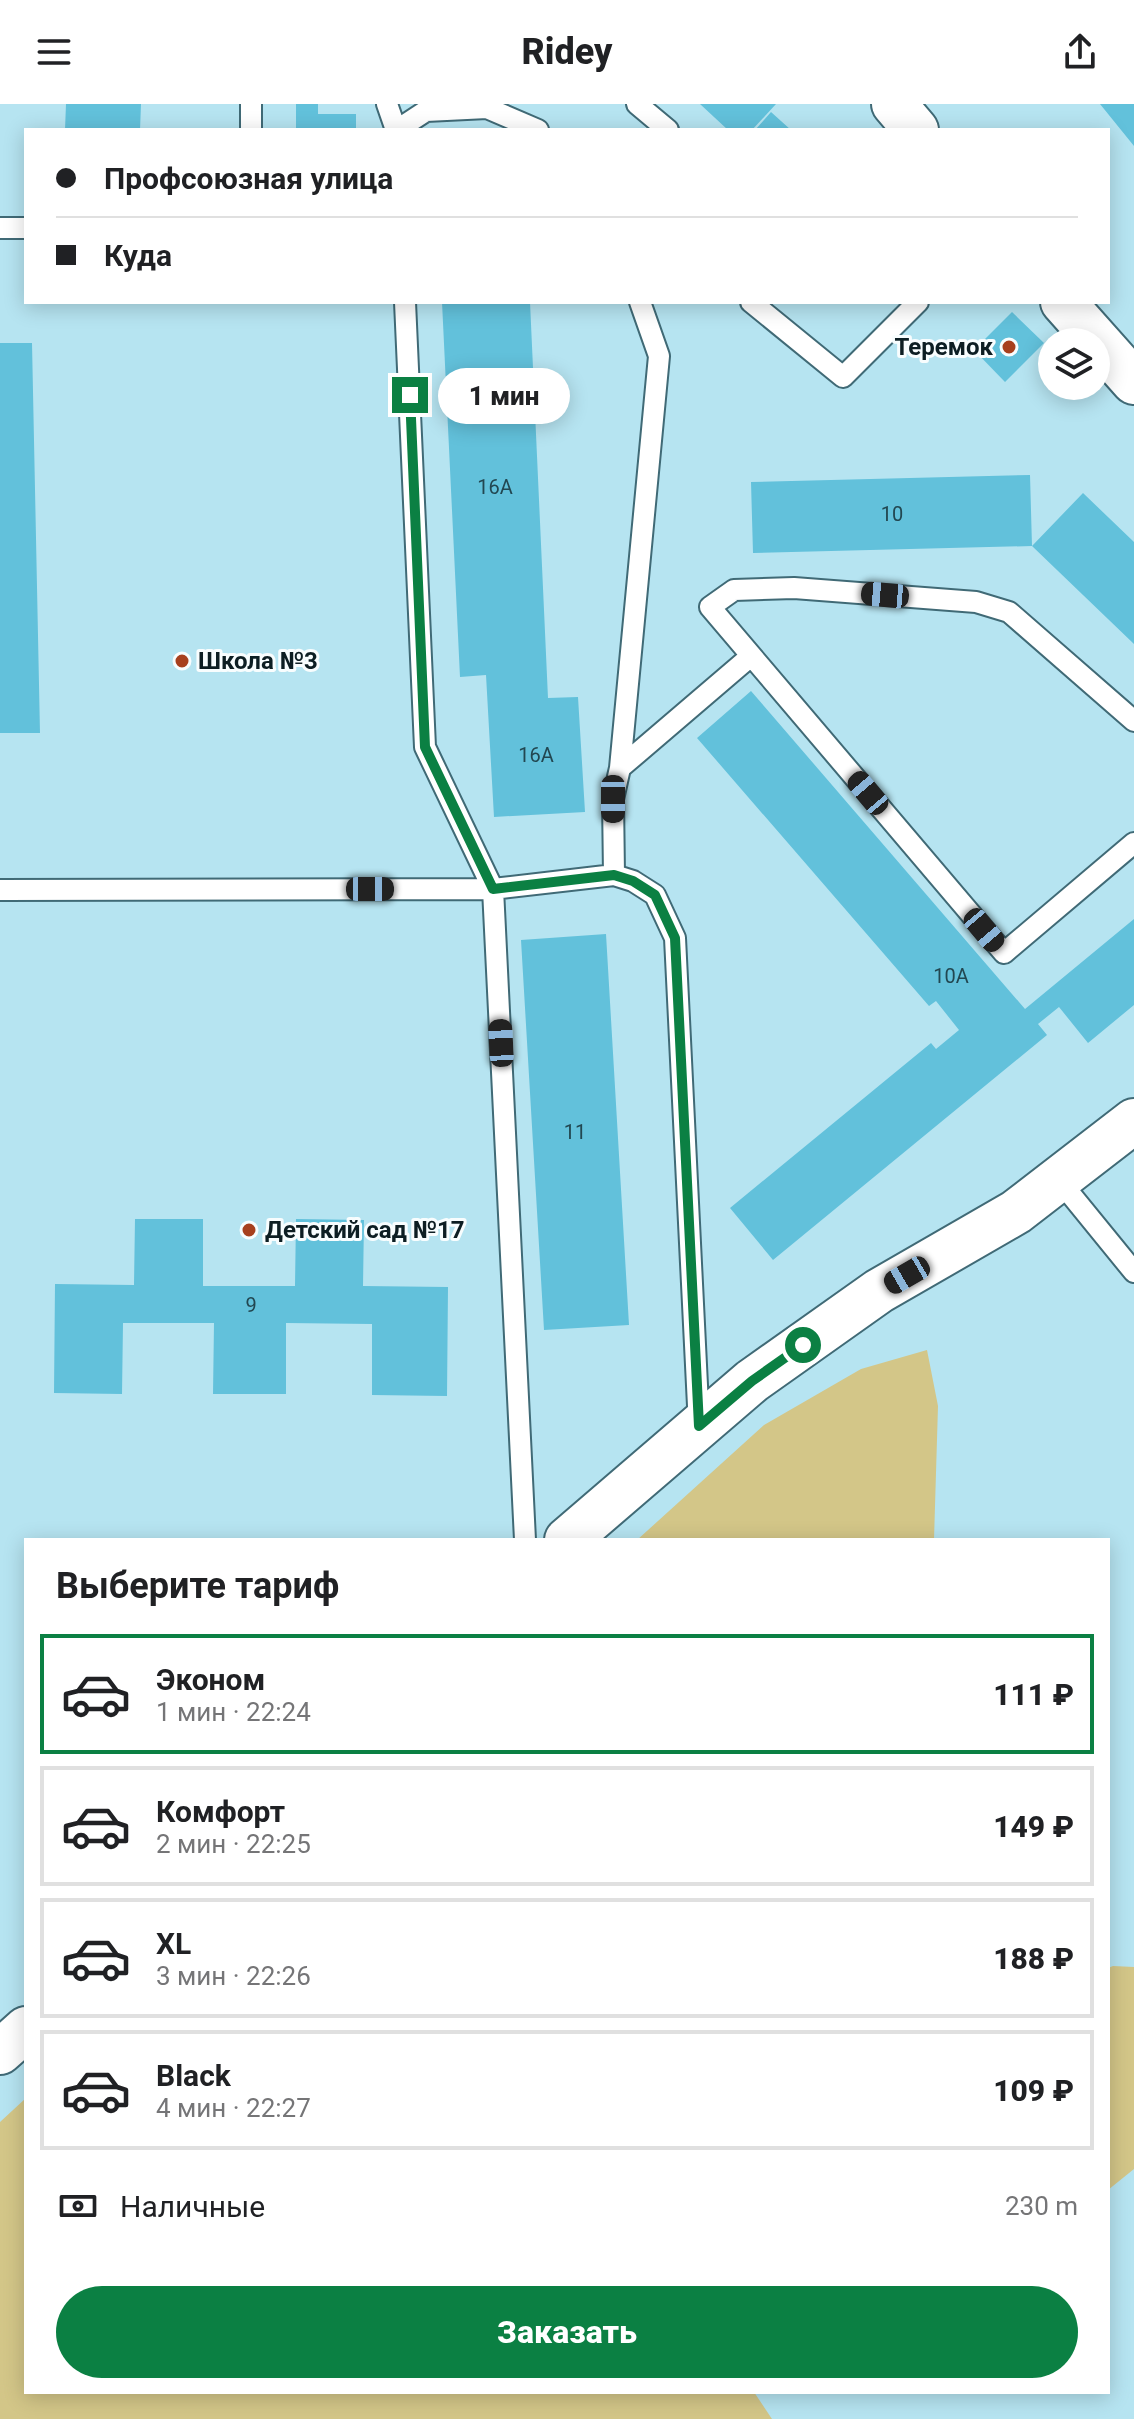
<!DOCTYPE html>
<html lang="ru">
<head>
<meta charset="utf-8">
<style>
  :root { --surface:#fff; --page:#f2f2f2; --text:#202124; --muted:#757577; --line:#e0e0e0; --accent:#0b8043 }
  body { margin:0; font-family:Roboto,sans-serif; background:var(--page); color:var(--text); height:100vh; display:flex; flex-direction:column; font-size:30px; white-space:nowrap }
  * { box-sizing:border-box; margin:0 }
  p { font-size:26px; color:var(--muted) }
  .icon { flex:none; width:44px; height:44px; fill:none; stroke:currentColor; stroke-width:2; stroke-linecap:round; stroke-linejoin:round }
  .map { position:relative; flex:1; overflow:hidden }
  .sheet { position:absolute; left:24px; top:1434px; width:1086px; height:856px; display:flex; flex-direction:column; background:var(--surface); border-radius:0px; box-shadow:0 4px 20px #0003 }
  .sheet>* { flex:none }
  .guide { position:absolute; left:24px; top:24px; width:1086px; height:176px; border-radius:0px; box-shadow:0 4px 20px #0003; display:grid; align-content:center; height:176px; padding:0 32px; background:var(--surface) }
  .fabs { position:absolute; left:1038px; top:224px; display:grid; gap:16px }
  .fabs a { display:grid; place-items:center; width:72px; height:72px; border-radius:50%; background:var(--surface); box-shadow:0 4px 20px #0003; font-size:40px }
  .end { position:absolute; width:36px; height:36px; margin:-18px; border:10px solid #0b8043; background:#fff; box-shadow:0 0 0 4px #fff }
  .from { border-radius:50% }
  .bubble { position:absolute; height:56px; border-radius:28px; background:var(--surface); box-shadow:0 4px 20px #0003; font-size:26px; font-weight:800; line-height:56px; text-align:center }
  .car { position:absolute; width:24px; height:48px; margin:-24px -12px; border-radius:10px; box-shadow:0 0 6px 2px #0007; background:linear-gradient(#222 24%,#8ab4d8 0 40%,#222 0 76%,#8ab4d8 0 86%,#222 0) }
  .guide b { display:flex; align-items:center; gap:28px; height:76px; font-size:30px }
  .guide b+b { border-top:2px solid var(--line) }
  .guide i { width:20px; height:20px; background:var(--text) }
  ul { padding:0; list-style:none }
  li { display:flex; align-items:center; gap:24px; height:120px; margin:0 16px 12px; padding:0 16px; border:4px solid var(--line); border-radius:0px }
  li div { flex:1 }
  li b { display:block; font-size:30px }
  li em { font-style:normal; font-weight:800 }
  li.current { border-color:var(--accent) }
  li>.icon { width:72px; height:72px; stroke-width:1.5 }
  h2 { padding:0 32px; font-size:36px; line-height:96px }
  .pay { display:flex; align-items:center; gap:20px; height:88px; padding:0 32px; font-size:30px }
  .pay p { margin-inline-start:auto }
  .primary-button { display:flex; gap:16px; margin-top:auto; padding:16px 32px }
  .primary-button a { flex:1; height:92px; border-radius:48px; background:var(--accent); color:#fff; font-size:32px; font-weight:800; line-height:92px; text-align:center }
  header { display:flex; justify-content:space-between; align-items:center; height:104px; padding:0 32px; background:var(--surface); font-size:36px; font-weight:800 }
  .map>svg:first-child { display:block }
</style>
</head>
<body>
<header><svg class="icon" aria-label="menu" viewBox="0 0 24 24"><path d="M4 6h16M4 12h16M4 18h16"/></svg>Ridey<svg class="icon" aria-label="share" viewBox="0 0 24 24"><path d="M12 15V3M7 8l5-5 5 5M5 13v7h14v-7"/></svg></header>
<div class="map">
<svg width="1134" height="2315" viewBox="0 0 1134 2315">
  <rect width="100%" height="100%" fill="#b6e4f1"/>
  <path fill="#d3c688" d="M927,1246L938,1302L934,1436H637L764,1321L861,1265Z
    M1113,1862L1134,1863V2065L1108,2086V1864Z
    M26,1994V2288H754L772,2315H0V2018Z"/>
  <path fill="#62c1db" d="M66,0H141L140,26H65Z
    M296,0H318V10H356V26H296Z
    M700,0H776L752,26H728Z
    M1100,0H1134V42Z
    M771,8L791,26H755Z
    M442,198H530L548,594L578,593L585,708L494,713L486,571L460,573Z
    M1012,208L1044,239L1005,278L974,246Z
    M0,239H32L40,629H0Z
    M1030,371L1032,442L1083,389L1134,438V540L1032,442L753,449L751,378Z
    M751,587L1025,905L1134,815V901L1088,939L1059,903L1038,920L1047,931L773,1156L730,1104L931,939L936,945L959,926L936,897L929,902L697,634Z
    M606,830L629,1221L544,1226L521,836Z
    M135,1115H203V1182H295L296,1115L364,1116L363,1182L448,1183L447,1292L372,1291V1220L286,1219V1290H213L214,1219H123L122,1290L54,1289L55,1180L134,1181Z"/>
  <g fill="none" stroke-linecap="round" stroke-linejoin="round">
    <g stroke="#406a76" stroke-width="24">
      <path id="lane" d="M251,0V26
        M387,0L396,26
        M637,0L668,26
        M397,26L426,7L487,4L538,26
        M0,124H26
        M405,198L425,643L493,785L525,1436
        M751,198L843,273L918,198
        M1134,617L1009,508L976,498L794,484L734,486L710,503L1004,849L1134,739
        M620,664L659,252L640,198
        M614,771L613,695L620,664L751,552
        M0,786L493,785L614,771L633,777L655,791L675,834L699,1322
        M1059,1076L1134,1168"/>
    </g>
    <g stroke="#406a76" stroke-width="48">
      <path id="secondary" d="M894,0L916,26
        M1063,198L1134,278
        M567,1436L752,1277L879,1187L1016,1108L1134,1017
        M0,1948L26,1925"/>
    </g>
    <use href="#lane" stroke="#fff" stroke-width="20"/>
    <use href="#secondary" stroke="#fff" stroke-width="44"/>
  </g>
  <g fill="none" stroke-linecap="round" stroke-linejoin="round">
    <path stroke="#0b8043" stroke-width="10" d="M410,291L425,643L493,785L614,771L633,777L655,791L675,834L699,1322L752,1277L803,1241"/>
  </g>
  <g fill="#a7401e" stroke="#f8fdfe" stroke-width="3">
    <circle cx="1009" cy="243" r="8"/>
    <circle cx="182" cy="557" r="8"/>
    <circle cx="249" cy="1126" r="8"/>
  </g>
  <g text-anchor="middle" dominant-baseline="central" stroke-width="6" stroke-linejoin="round" paint-order="stroke">
    <g font-size="20" fill="#224751">
      <text x="495" y="383">16А</text>
      <text x="892" y="410">10</text>
      <text x="536" y="651">16А</text>
      <text x="951" y="872">10А</text>
      <text x="575" y="1028">11</text>
      <text x="251" y="1201">9</text>
    </g>
    <g font-size="24" font-weight="bold" fill="#0d1e23" stroke="#f8fdfe" text-anchor="start">
      <text x="993" y="243" text-anchor="end">Теремок</text>
      <text x="198" y="557">Школа №3</text>
      <text x="265" y="1126">Детский сад №17</text>
    </g>
  </g>
</svg>
<div class="fabs">
<a><svg class="icon" aria-label="layers" viewBox="0 0 24 24"><path d="M12 4l9 5-9 5-9-5zM3 14l9 5 9-5"/></svg></a>
</div>
<i class="end from" style="left:803px;top:1241px"></i>
<i class="end" style="left:410px;top:291px"></i>
<div class="bubble" style="left:438px;top:264px;width:132px">1 мин</div>
<i class="car" style="left:885px;top:491px;rotate:275deg"></i>
<i class="car" style="left:868px;top:689px;rotate:320deg"></i>
<i class="car" style="left:613px;top:695px;rotate:180deg"></i>
<i class="car" style="left:370px;top:785px;rotate:90deg"></i>
<i class="car" style="left:984px;top:826px;rotate:140deg"></i>
<i class="car" style="left:501px;top:939px;rotate:357deg"></i>
<i class="car" style="left:907px;top:1171px;rotate:240deg"></i>
<div class="guide">
<b><i class="from"></i>Профсоюзная улица</b>
<b><i></i>Куда</b>
</div>
<section class="sheet">
<h2>Выберите тариф</h2>
<ul>
<li class="current"><svg class="icon" aria-label="car" viewBox="0 0 24 24"><path d="M5 17H2v-5l4-1 3-4h7l3 4 3 1v5h-3M9 17h6M6 11h13"/><circle cx="7" cy="17" r="2"/><circle cx="17" cy="17" r="2"/></svg><div><b>Эконом</b><p>1 мин · 22:24</p></div><em>111 ₽</em></li>
<li><svg class="icon" aria-label="car" viewBox="0 0 24 24"><path d="M5 17H2v-5l4-1 3-4h7l3 4 3 1v5h-3M9 17h6M6 11h13"/><circle cx="7" cy="17" r="2"/><circle cx="17" cy="17" r="2"/></svg><div><b>Комфорт</b><p>2 мин · 22:25</p></div><em>149 ₽</em></li>
<li><svg class="icon" aria-label="car" viewBox="0 0 24 24"><path d="M5 17H2v-5l4-1 3-4h7l3 4 3 1v5h-3M9 17h6M6 11h13"/><circle cx="7" cy="17" r="2"/><circle cx="17" cy="17" r="2"/></svg><div><b>XL</b><p>3 мин · 22:26</p></div><em>188 ₽</em></li>
<li><svg class="icon" aria-label="car" viewBox="0 0 24 24"><path d="M5 17H2v-5l4-1 3-4h7l3 4 3 1v5h-3M9 17h6M6 11h13"/><circle cx="7" cy="17" r="2"/><circle cx="17" cy="17" r="2"/></svg><div><b>Black</b><p>4 мин · 22:27</p></div><em>109 ₽</em></li>
</ul>
<div class="pay"><svg class="icon" aria-label="cash" viewBox="0 0 24 24"><path d="M3 7h18v10H3z"/><circle cx="12" cy="12" r="2"/></svg>Наличные<p>230 m</p></div>
<div class="primary-button"><a>Заказать</a></div>
</section>
</div>
</body>
</html>
